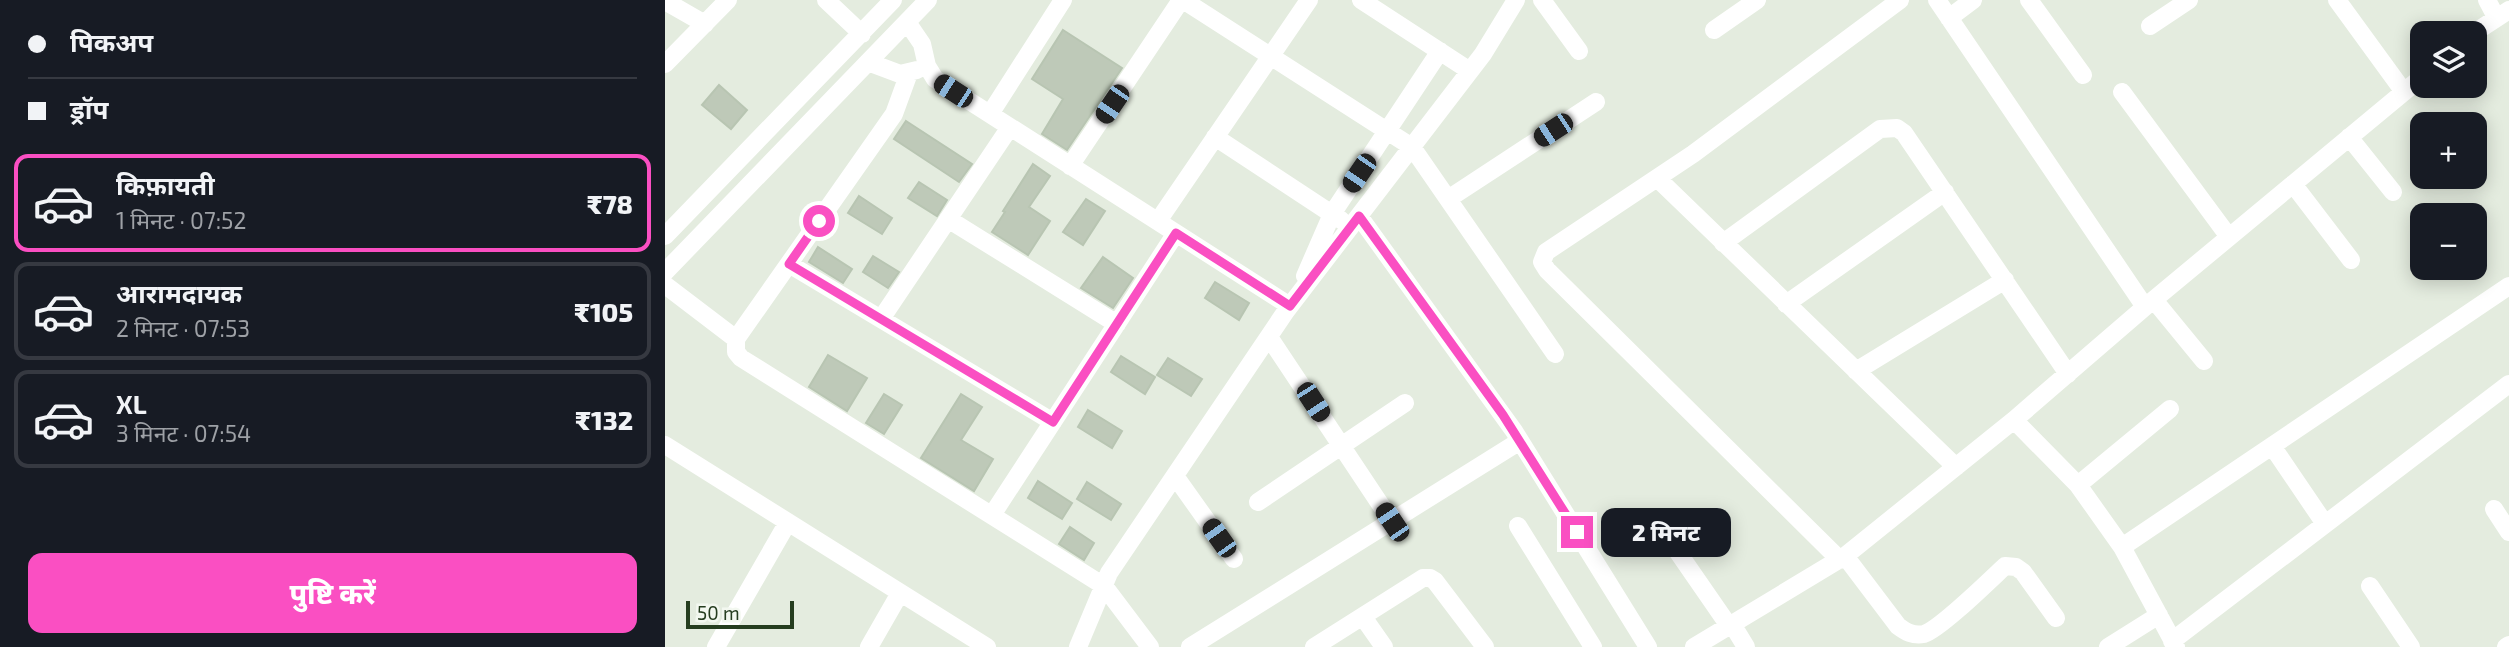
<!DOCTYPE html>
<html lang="hi">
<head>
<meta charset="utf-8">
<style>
  :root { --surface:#171b24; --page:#242831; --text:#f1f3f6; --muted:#9ea1a6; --line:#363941; --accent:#fa4fc2 }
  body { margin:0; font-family:"Exo 2","Noto Sans Devanagari",sans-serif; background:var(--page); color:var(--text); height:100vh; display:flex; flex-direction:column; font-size:26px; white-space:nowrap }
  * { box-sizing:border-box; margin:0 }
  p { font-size:23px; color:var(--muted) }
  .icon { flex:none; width:38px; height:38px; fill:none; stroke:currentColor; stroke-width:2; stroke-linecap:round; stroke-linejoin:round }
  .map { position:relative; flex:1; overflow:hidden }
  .details { display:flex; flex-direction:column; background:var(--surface); width:665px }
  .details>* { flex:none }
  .banner { display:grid; align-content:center; height:154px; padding:0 28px; background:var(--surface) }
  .fabs { position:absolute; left:1745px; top:21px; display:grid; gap:14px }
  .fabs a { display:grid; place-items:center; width:77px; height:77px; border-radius:14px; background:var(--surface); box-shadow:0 4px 18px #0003; font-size:35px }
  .scale { position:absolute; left:21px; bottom:18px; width:108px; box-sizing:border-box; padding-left:7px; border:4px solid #253d1f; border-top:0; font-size:19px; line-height:24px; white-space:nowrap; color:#253d1f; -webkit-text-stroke:5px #f3f8f0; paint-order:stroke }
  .end { position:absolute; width:32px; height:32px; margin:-16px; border:9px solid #fa4fc2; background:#fff; box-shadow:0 0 0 4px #fff }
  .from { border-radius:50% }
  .bubble { position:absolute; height:49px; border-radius:14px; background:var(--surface); box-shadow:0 4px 18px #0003; font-size:23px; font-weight:800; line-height:49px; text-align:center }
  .car { position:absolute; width:21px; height:42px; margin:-21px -10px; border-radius:9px; box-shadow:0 0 5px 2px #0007; background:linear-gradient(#222 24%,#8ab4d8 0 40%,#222 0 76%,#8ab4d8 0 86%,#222 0) }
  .banner b { display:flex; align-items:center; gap:24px; height:66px; font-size:26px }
  .banner b+b { border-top:2px solid var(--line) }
  .banner i { width:18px; height:18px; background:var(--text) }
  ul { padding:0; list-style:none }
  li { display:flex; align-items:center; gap:21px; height:98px; margin:0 14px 10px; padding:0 14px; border:4px solid var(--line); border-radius:14px }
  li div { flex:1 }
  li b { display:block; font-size:26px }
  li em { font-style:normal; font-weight:800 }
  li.active { border-color:var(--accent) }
  li>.icon { width:63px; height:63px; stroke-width:1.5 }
  .primary-button { display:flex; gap:14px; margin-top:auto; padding:14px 28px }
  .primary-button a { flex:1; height:80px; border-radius:14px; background:var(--accent); color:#fff; font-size:28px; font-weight:800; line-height:80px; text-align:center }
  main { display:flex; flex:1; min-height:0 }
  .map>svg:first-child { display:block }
</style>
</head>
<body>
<main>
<section class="details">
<div class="banner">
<b><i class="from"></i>पिकअप</b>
<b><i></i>ड्रॉप</b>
</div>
<ul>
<li class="active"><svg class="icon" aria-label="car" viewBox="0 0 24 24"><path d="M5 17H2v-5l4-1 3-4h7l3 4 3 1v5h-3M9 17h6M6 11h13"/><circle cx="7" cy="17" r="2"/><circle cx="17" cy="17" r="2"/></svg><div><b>किफ़ायती</b><p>1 मिनट · 07:52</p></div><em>₹78</em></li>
<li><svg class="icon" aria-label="car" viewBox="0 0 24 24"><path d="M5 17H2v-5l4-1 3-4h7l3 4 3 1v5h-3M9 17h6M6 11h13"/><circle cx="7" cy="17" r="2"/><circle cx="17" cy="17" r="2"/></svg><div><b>आरामदायक</b><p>2 मिनट · 07:53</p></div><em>₹105</em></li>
<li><svg class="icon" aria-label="car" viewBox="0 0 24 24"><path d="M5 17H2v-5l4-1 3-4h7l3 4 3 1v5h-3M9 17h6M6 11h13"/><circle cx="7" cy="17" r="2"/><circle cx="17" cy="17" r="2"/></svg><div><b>XL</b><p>3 मिनट · 07:54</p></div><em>₹132</em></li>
</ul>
<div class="primary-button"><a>पुष्टि करें</a></div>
</section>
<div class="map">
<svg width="1844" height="647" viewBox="0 0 1844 647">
  <rect width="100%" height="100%" fill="#e4ecdf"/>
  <path fill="#bec9b8" stroke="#b8c5b2" stroke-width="2" d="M398,30L457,68L402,150L377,134L398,99L367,79Z
    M54,85L82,110L66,129L37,105Z
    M241,121L307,164L294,182L229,139Z
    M368,164L385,176L364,207L385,221L363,255L327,232L340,212L338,211Z
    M254,182L282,200L272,216L243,198Z
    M194,196L227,218L217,234L183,213Z
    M421,199L440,211L418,245L398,232Z
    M153,247L187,269L178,283L144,262Z
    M208,256L234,272L223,288L198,272Z
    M438,257L468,278L448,308L416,288Z
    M550,282L584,303L574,320L540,298Z
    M163,355L202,378L182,411L144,387Z
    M456,356L490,377L480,394L446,372Z
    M503,358L537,379L526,396L492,375Z
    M219,394L237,405L219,434L201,423Z
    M296,394L317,407L296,440L328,459L309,491L256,458Z
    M423,410L457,431L447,448L413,427Z
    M373,481L407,503L397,519L363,498Z
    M422,482L456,504L446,520L412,499Z
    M405,527L429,543L419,560L394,544Z"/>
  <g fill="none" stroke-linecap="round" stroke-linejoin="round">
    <path stroke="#fff" stroke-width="18" d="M161,0L197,34
      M518,0L747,147L890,354
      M696,0L805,71
      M877,0L914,51
      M1272,0L1480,307
      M1364,0L1418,75
      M1672,0L1739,92
      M1822,0L1831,17
      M0,1L40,24
      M1284,18L1308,0
      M242,22L257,44L262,66L270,79L625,306
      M1485,26L1524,0
      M1049,30L1092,0
      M1809,33L1844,10
      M203,62L235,74L252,70
      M0,64L63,0
      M244,73L229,114L71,339V352L76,358L439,586L485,647
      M1457,92L1564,237
      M325,114L398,0
      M550,137L676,220
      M1684,137L1728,192
      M405,166L516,0
      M992,178L1291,467
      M1628,184L1686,260
      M783,199L931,102
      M694,216L849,431L983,647
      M283,219L452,324
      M493,221L644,0
      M0,236L228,0
      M1058,243L1215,129L1232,128L1239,133L1403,374
      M124,264L388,422
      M0,272L263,0
      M640,276L667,214L775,51
      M0,285L71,339
      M1489,300L1539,361
      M1121,304L1280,192
      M216,319L345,127
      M604,337L727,522
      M1191,371L1340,280
      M1349,420L1413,485L1457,547L1511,647
      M0,445L322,647
      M1607,446L1660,524
      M510,476L569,559
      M1413,485L1505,409
      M593,502L740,403
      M1829,509L1844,532
      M327,515L511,233
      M990,519L1064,626
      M853,526L928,647
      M1457,547L1844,286
      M1180,556L1233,626C1241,632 1248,636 1259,634C1275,629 1325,580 1340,566L1351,567L1358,572L1391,618
      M1175,560L882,270L877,262L881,252L1028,154L1235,0
      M1705,586L1746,647
      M698,617L719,647
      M1067,624L1081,647
      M1507,641L1844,384
      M51,647L123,522
      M204,647L235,593
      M413,647L444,573L621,311L818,54L851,0
      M525,647L855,441
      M649,647L758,578H765L770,581L820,647
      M1029,647L1180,556L1349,420L1480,307L1757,77
      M1443,647L1494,615
      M1841,647L1844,645"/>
  </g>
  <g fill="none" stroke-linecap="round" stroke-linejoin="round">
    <path stroke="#fa4fc2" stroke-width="9" d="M154,221L124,264L388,422L511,233L625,306L694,216L838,415L912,532"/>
  </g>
</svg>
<div class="fabs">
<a><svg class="icon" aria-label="layers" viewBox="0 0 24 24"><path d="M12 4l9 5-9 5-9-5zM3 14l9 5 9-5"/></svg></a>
<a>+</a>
<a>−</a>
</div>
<div class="scale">50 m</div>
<i class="end from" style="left:154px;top:221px"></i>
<i class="end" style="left:912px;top:532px"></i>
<div class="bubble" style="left:936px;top:508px;width:130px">2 मिनट</div>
<i class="car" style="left:288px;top:91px;rotate:303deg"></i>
<i class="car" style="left:447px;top:104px;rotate:214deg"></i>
<i class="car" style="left:888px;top:130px;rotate:237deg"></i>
<i class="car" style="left:694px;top:173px;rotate:214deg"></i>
<i class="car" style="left:648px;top:402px;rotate:147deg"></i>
<i class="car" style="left:727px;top:522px;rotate:326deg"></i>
<i class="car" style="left:554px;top:538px;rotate:325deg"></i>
</div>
</main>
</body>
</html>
